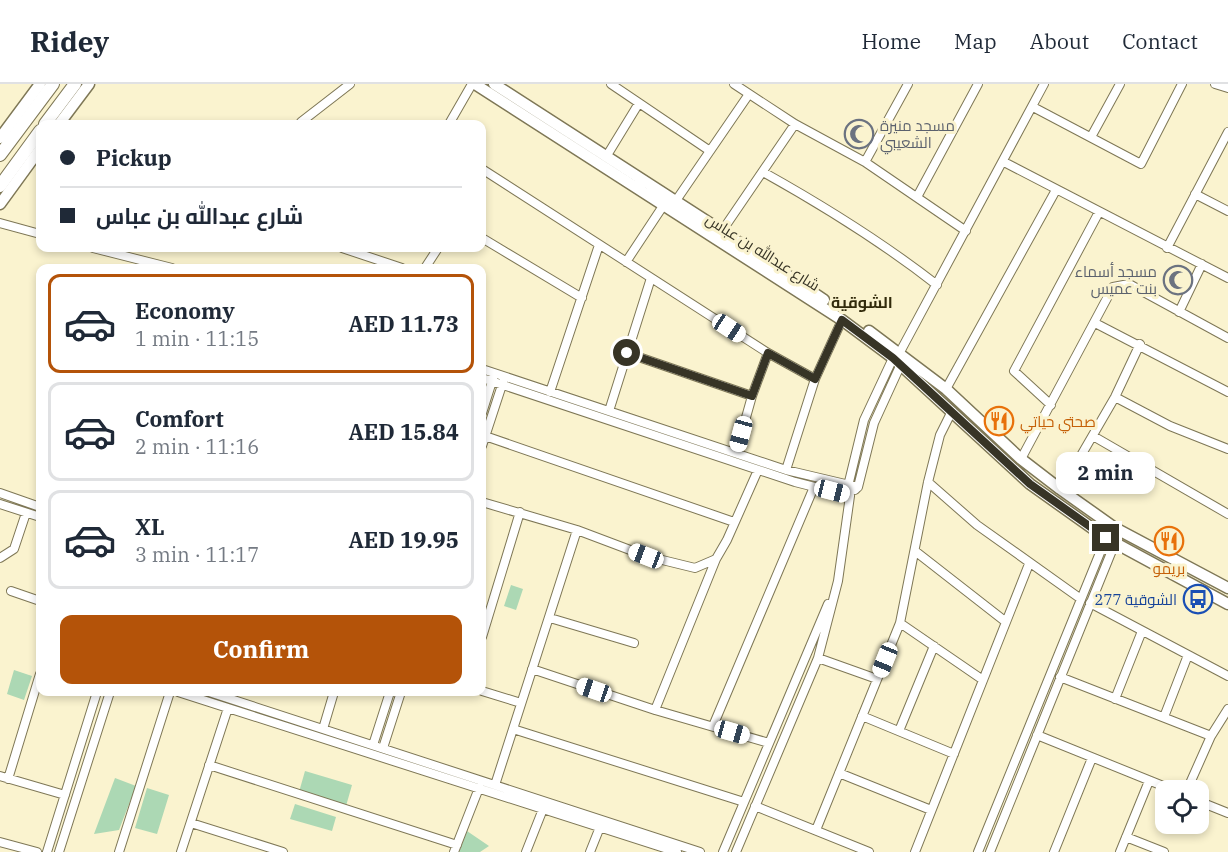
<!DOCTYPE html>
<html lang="en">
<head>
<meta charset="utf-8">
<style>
  :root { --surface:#fff; --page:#f2f2f3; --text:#1f2937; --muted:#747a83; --line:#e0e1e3; --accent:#b45309 }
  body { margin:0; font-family:"IBM Plex Serif",Cairo,serif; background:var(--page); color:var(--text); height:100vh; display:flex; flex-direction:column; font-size:22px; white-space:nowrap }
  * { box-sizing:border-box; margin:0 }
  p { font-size:20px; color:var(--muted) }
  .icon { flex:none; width:33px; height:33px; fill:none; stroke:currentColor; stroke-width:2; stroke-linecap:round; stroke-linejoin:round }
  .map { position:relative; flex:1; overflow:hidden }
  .panel { position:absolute; left:36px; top:180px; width:450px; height:432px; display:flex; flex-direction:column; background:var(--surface); border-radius:12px; box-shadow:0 3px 9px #0003 }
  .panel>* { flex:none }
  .top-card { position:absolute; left:36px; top:36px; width:450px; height:132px; border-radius:12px; box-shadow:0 3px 9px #0003; display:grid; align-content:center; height:132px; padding:0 24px; background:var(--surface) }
  .fabs { position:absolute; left:1155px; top:696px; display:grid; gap:12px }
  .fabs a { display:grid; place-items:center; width:54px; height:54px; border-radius:12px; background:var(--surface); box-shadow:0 3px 9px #0003; font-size:30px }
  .end { position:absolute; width:27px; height:27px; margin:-14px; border:8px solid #373426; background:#fff; box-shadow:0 0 0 3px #fff }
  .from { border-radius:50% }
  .bubble { position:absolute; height:42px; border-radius:12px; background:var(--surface); box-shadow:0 3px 9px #0003; font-size:20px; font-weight:700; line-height:42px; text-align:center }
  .car { position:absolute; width:18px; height:36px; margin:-18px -9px; border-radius:8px; box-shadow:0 0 4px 2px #0007; background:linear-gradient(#fff 24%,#345 0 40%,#fff 0 76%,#345 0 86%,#fff 0) }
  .top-card b { display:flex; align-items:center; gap:21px; height:57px; font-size:22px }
  .top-card b+b { border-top:2px solid var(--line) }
  .top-card i { width:15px; height:15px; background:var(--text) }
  ul { padding:10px 0 0; list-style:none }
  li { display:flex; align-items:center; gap:18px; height:99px; margin:0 12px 9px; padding:0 12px; border:3px solid var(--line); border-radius:12px }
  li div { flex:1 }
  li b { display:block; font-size:22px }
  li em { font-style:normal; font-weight:700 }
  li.active { border-color:var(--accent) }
  li>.icon { width:54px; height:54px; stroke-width:1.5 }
  .cta { display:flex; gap:12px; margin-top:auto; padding:12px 24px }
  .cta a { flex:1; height:69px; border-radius:12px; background:var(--accent); color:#fff; font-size:24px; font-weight:700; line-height:69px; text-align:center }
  header { display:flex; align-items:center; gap:36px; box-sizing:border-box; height:84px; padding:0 30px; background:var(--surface); border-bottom:2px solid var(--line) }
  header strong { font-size:28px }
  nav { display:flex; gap:33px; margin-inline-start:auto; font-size:21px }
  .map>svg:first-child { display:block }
</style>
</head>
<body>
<header>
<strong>Ridey</strong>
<nav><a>Home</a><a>Map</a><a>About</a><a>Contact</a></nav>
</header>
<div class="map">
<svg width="1228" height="768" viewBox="0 0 1228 768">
  <rect width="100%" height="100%" fill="#faf3cf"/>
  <path fill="#acd8b4" d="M511,501L523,505L516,526L504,522Z
    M14,586L32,592L24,616L7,610Z
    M305,687L352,701L346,722L299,708Z
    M115,694L136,702L119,746L94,750Z
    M147,704L169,711L157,750L135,744Z
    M295,720L336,733L332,747L290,735Z
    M467,747L489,762L480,768H459Z"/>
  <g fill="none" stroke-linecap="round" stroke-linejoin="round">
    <g stroke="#7e7756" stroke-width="10">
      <path id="minor" d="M611,0L710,67
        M734,0L795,40L865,78L966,147
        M1215,0L1228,4
        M1033,23L1141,80L1182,0
        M301,38L350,0
        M449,40L472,0
        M1091,53L1120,0
        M606,73L639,19
        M865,78L908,0
        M1004,78L1228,194
        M482,85L768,269L815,295
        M763,88C824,122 882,158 937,201
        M1195,110L1228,127
        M917,113L978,0
        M675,118L749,10
        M0,139L40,150
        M722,147L795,40
        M482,154L582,214
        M93,164L172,184
        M342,164L402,184
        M1167,164L1228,48
        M626,178L663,122
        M425,184L438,164
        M1179,228L1202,180
        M1095,239L1228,308
        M900,268L1044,0
        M627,269L752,312
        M482,285L786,386L858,403
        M482,294L795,398L850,412
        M946,305L1056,106
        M550,308L599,161
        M1115,313L1170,342L1228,365
        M1051,321L1014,287L1099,128
        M609,327L651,194
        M482,329L493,294
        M485,352L734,438
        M1093,352L1228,430
        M482,362L503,298
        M736,369L752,312L768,269
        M1021,375L1113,203L1129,200L1228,254
        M786,386L815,295L842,236
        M928,398L977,441L1081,515
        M855,406L858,403L874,339L901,280
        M1061,406L1115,313L1140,260
        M0,409L40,423
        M482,418L577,446L646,472L695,484L716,475L727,456L758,386
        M0,420L40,433
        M915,467L1006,538
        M0,474L14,465L26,429
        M11,507L40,517
        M1090,519L1228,592
        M550,534L634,559
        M900,539L983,596
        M482,553L520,428
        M818,574L877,595
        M532,585L655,626L769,659
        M1060,593L1211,652
        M482,607L521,619
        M178,608L677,768
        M209,608L700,768
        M1115,615L1142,547
        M655,626L716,475
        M862,632L954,670
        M1164,633L1188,571
        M713,642L814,403
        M323,645L334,608
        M513,645L744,718
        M899,647L934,562
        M1037,651L1173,706
        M373,661L390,608
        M383,664L401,608
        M209,681L457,761
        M839,689L931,726
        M0,692L65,711
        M8,695L40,590
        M495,701L577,446
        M1187,706L1211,652L1228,625
        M1198,717L1228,729
        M755,722L869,768
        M191,739L283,768
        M816,746L900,539L928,398L940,351L952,327
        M1126,753L1164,768
        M0,758L37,768
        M47,768L97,608
        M59,768L110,608
        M119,768L170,608
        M181,768L228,624
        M454,768L479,704
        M526,768L543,725
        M590,768L600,743
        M723,768L828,520
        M736,768L818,574L838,497L850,412L848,402L864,336L893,274
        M915,768L1029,480
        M978,768L1106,454
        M990,768L1115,459
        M1054,768L1092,674
        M1120,768L1149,697"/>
    </g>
    <g stroke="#7e7756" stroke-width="13">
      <path id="major" d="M475,0L842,236L893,274L1030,400L1106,454L1228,520
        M494,0L722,147L824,216
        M59,40L89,0
        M0,54L40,0
        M0,120L40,65
        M869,247L946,305L1021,375L1060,405L1115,444L1228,504"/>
    </g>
    <g stroke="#7e7756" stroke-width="14">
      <path id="highway" d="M45,40L75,0
        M0,71L53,0
        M0,102L40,47"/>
    </g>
    <use href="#minor" stroke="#fff" stroke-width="8"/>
    <use href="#major" stroke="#fff" stroke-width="10"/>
    <use href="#highway" stroke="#fff" stroke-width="12"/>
  </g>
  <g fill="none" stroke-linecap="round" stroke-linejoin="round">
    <path stroke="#373426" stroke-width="8" d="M627,269L752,312L768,269L815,295L842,236L893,274L1030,400L1106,454"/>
  </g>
  <defs>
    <g id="mosque-ring" transform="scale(1.5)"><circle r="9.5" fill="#faf3cf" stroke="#6b7280" stroke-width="1.5"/><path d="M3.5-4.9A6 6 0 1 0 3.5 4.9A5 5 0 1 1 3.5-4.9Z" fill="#6b7280"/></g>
    <g id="restaurant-ring" transform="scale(1.5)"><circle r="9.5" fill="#faf3cf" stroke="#e8710a" stroke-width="1.5"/><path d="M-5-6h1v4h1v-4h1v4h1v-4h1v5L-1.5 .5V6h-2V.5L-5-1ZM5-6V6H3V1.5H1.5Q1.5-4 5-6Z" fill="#e8710a"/></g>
    <g id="bus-ring" transform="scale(1.5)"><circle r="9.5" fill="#faf3cf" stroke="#1a4fb4" stroke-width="1.5"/><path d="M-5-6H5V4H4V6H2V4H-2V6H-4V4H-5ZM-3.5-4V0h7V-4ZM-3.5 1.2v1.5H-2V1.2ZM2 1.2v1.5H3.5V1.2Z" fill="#1a4fb4"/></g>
  </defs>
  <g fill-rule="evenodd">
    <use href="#mosque-ring" x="859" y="50"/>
    <use href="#mosque-ring" x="1178" y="196"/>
    <use href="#restaurant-ring" x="999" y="337"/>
    <use href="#restaurant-ring" x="1169" y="457"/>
    <use href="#bus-ring" x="1198" y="515"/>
  </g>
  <g text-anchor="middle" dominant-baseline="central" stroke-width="6" stroke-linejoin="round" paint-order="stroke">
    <g font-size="15" fill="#5b616d" stroke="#faf3cf" text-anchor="start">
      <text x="880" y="41">مسجد منيرة<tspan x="880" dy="17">الشعيبي</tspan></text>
      <text x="1157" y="187" text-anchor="end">مسجد أسماء<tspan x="1157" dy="17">بنت عميس</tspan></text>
    </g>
    <g font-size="15" fill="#373426" stroke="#faf3cf">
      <text transform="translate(763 168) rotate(32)">شارع عبدالله بن عباس</text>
    </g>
    <g font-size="15" fill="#c56008" stroke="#faf3cf" text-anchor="start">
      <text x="1020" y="337">صحتي حياتي</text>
      <text x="1169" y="484" text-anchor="middle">بريمو</text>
    </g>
    <g font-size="15" fill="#164399" stroke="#faf3cf" text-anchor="end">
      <text x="1177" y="515">الشوقية 277</text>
    </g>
    <g font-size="16" font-weight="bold" fill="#312a0b" stroke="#faf3cf">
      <text x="862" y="218">الشوقية</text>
    </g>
  </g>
</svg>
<div class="fabs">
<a><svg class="icon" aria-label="locate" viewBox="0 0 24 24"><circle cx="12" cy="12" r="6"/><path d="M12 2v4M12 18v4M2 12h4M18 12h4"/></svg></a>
</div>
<i class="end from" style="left:627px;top:269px"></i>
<i class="end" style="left:1106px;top:454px"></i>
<div class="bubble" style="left:1056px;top:368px;width:99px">2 min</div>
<i class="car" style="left:729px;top:244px;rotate:123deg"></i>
<i class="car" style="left:741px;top:350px;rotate:195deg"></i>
<i class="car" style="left:832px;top:407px;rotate:104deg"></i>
<i class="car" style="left:646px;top:472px;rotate:291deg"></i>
<i class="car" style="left:885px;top:576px;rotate:202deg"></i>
<i class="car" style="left:594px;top:606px;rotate:289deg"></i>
<i class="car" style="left:732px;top:648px;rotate:106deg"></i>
<div class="top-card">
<b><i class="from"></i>Pickup</b>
<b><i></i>شارع عبدالله بن عباس</b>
</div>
<section class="panel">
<ul>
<li class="active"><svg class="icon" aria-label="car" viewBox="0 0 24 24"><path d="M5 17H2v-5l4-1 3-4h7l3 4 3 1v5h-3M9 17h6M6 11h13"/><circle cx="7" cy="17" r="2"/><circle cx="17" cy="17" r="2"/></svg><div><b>Economy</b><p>1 min · 11:15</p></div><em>AED 11.73</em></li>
<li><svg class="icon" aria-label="car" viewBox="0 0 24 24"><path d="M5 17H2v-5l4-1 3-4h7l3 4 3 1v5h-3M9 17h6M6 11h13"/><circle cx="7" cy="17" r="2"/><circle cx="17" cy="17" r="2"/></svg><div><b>Comfort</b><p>2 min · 11:16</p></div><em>AED 15.84</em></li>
<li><svg class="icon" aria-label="car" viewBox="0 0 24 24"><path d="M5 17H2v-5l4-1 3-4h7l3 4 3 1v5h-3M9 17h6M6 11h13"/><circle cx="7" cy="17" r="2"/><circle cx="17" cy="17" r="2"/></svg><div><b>XL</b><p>3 min · 11:17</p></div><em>AED 19.95</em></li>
</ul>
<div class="cta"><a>Confirm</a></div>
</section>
</div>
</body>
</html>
